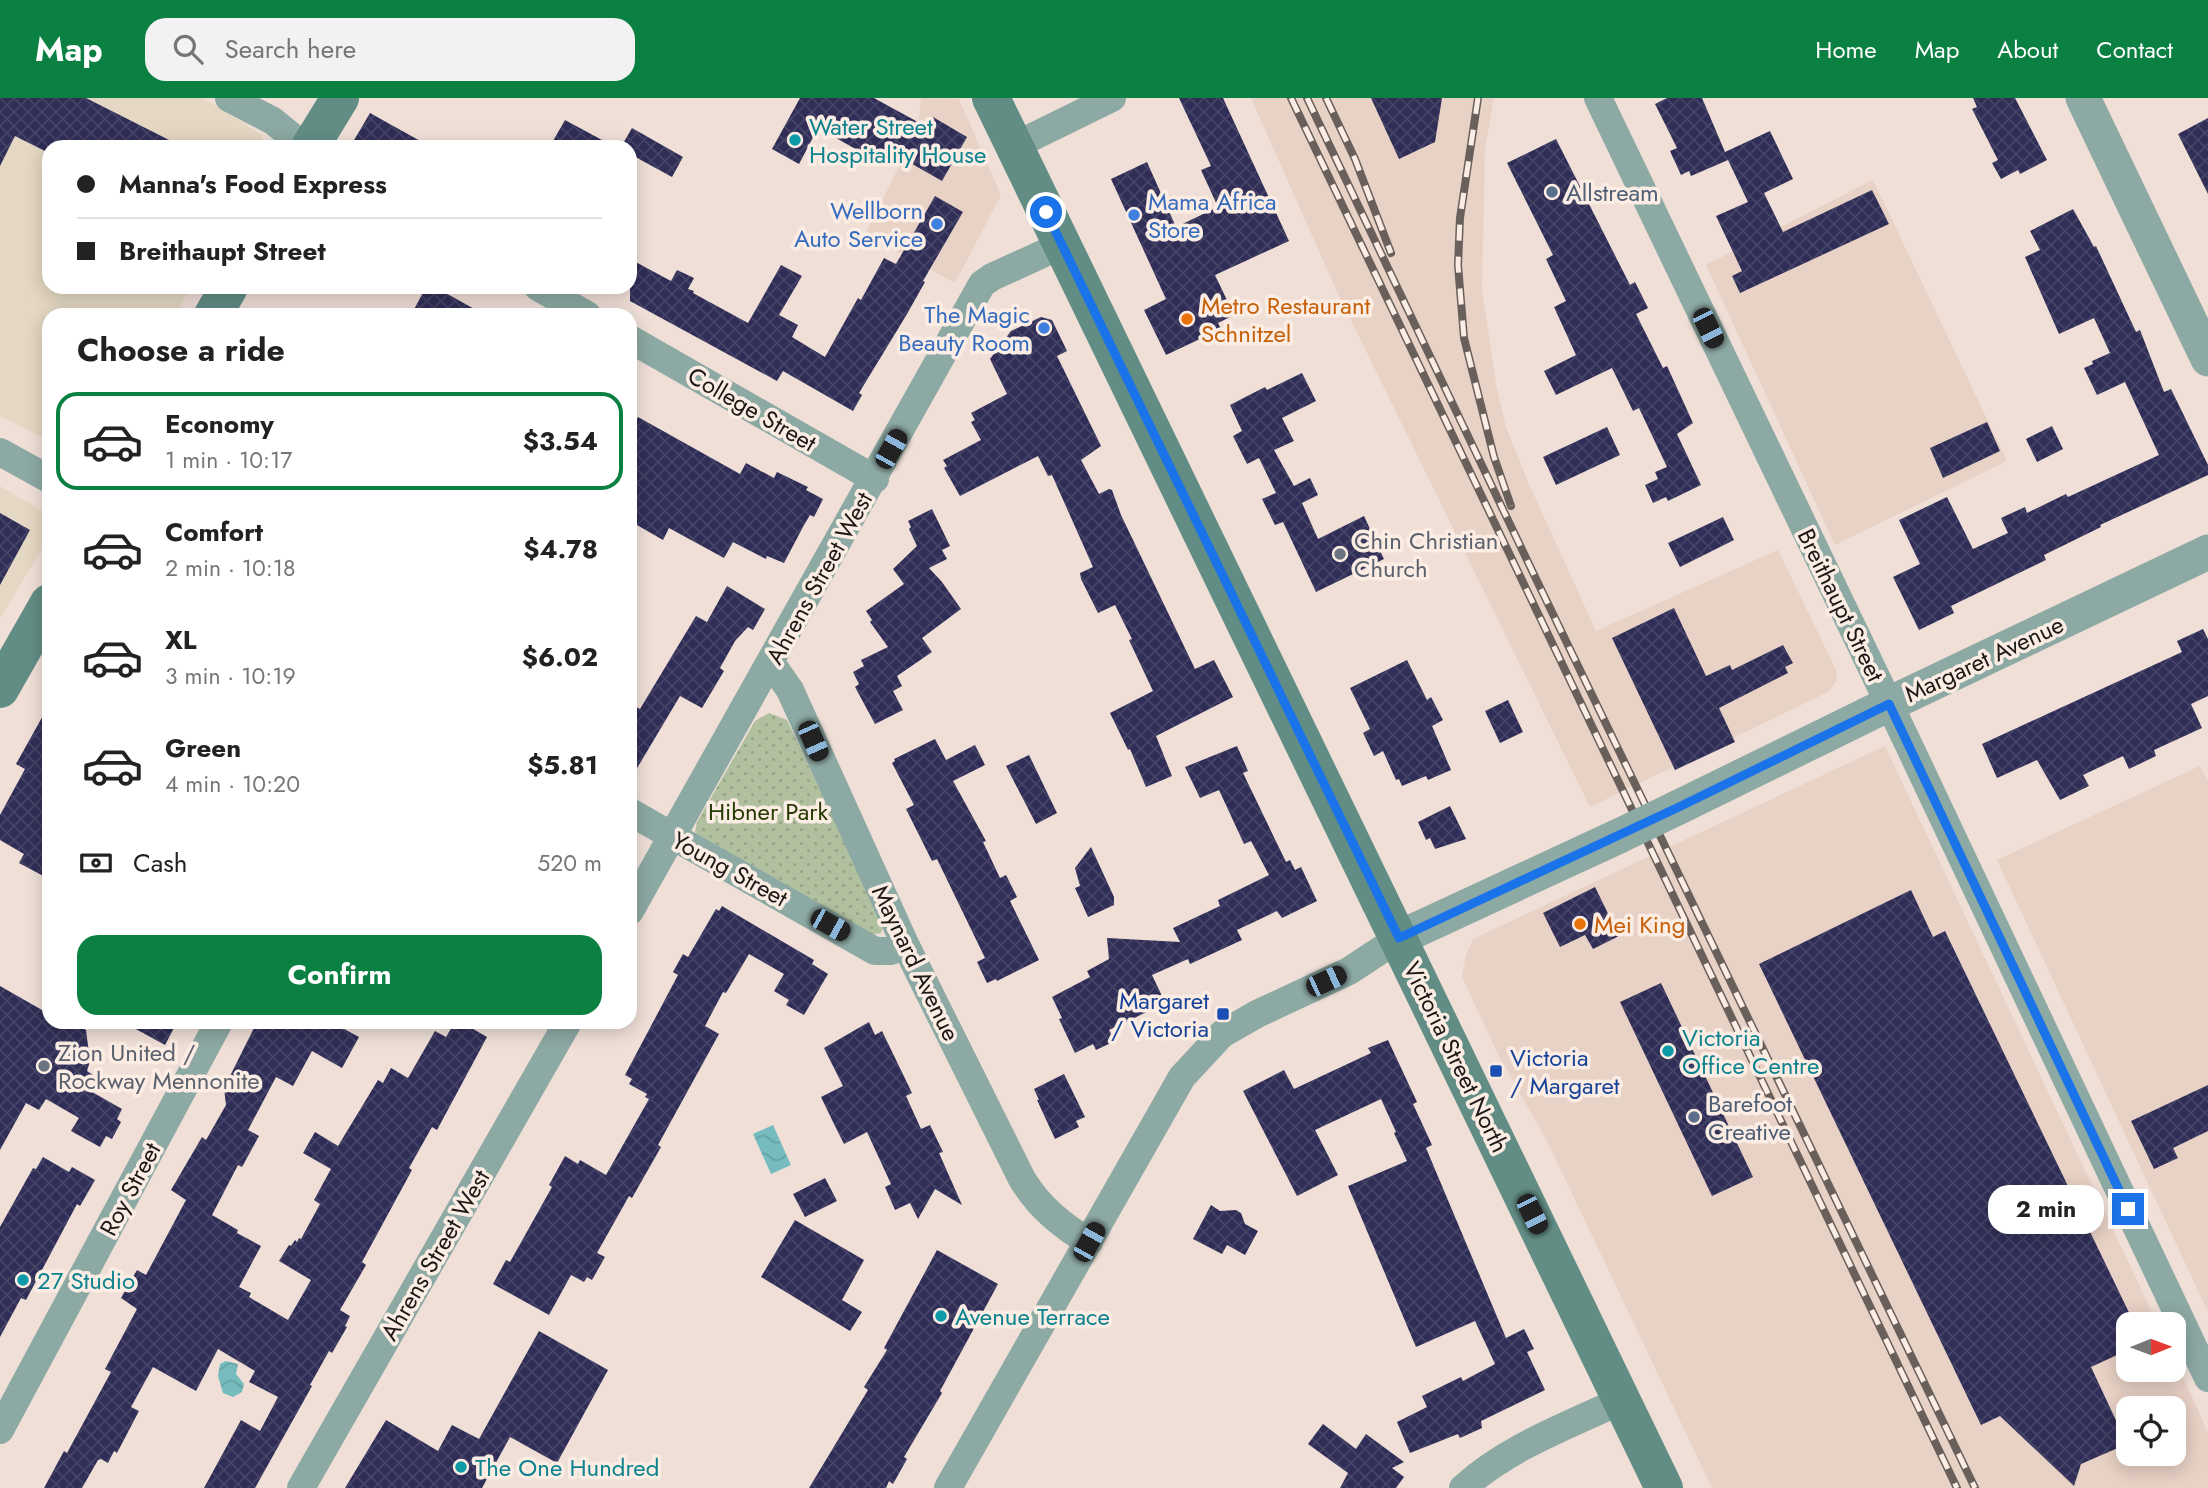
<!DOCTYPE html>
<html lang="en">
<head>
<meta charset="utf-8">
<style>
  :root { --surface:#fff; --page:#f2f2f2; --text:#222; --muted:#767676; --line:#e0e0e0; --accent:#0b8043 }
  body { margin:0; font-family:Jost,sans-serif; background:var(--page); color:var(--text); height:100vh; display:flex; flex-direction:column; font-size:26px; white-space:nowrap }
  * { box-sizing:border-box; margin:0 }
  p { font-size:23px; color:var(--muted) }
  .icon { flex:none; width:38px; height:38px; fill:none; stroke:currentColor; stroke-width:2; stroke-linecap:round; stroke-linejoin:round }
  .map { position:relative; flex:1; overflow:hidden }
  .panel { position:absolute; left:42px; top:210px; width:595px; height:721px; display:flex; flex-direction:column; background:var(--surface); border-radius:21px; box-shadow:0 4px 18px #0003 }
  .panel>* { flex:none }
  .banner { position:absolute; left:42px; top:42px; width:595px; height:154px; border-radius:21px; box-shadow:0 4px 18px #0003; display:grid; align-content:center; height:154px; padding:0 35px; background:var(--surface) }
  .needle { width:46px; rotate:89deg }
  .controls { position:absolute; left:2116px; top:1214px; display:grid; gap:14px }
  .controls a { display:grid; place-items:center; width:70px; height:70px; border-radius:14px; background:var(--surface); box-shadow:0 4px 18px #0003; font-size:35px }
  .end { position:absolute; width:32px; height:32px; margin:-16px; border:9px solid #1a73e8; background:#fff; box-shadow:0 0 0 4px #fff }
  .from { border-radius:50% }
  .bubble { position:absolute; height:49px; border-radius:21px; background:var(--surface); box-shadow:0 4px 18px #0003; font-size:23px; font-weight:700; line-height:49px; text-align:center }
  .car { position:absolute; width:21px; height:42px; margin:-21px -10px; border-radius:9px; box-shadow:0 0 5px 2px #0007; background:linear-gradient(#222 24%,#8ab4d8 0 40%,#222 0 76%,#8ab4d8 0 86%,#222 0) }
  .banner b { display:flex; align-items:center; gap:24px; height:66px; font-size:26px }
  .banner b+b { border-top:2px solid var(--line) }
  .banner i { width:18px; height:18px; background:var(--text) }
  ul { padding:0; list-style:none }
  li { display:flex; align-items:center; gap:21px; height:98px; margin:0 14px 10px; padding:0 21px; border:4px solid transparent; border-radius:21px }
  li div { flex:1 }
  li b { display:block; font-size:26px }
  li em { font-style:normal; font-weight:700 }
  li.active { border-color:var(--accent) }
  li>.icon { width:63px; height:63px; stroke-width:1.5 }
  h2 { padding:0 35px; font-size:32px; line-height:84px }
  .pay { display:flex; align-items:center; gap:18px; height:77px; padding:0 35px; font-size:26px }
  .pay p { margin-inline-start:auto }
  .primary-button { display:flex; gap:14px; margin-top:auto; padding:14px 35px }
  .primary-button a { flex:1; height:80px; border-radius:21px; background:var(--accent); color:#fff; font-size:28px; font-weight:700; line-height:80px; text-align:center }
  header { display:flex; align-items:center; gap:42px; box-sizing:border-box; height:98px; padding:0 35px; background:var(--accent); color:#fff }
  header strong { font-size:33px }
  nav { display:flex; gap:38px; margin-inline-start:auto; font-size:24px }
  .search { width:490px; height:63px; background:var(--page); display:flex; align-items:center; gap:18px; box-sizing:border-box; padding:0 24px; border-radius:21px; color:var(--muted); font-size:26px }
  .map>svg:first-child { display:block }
</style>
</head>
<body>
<header>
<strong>Map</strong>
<div class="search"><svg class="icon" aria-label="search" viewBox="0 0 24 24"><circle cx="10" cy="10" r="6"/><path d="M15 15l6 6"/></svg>Search here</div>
<nav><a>Home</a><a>Map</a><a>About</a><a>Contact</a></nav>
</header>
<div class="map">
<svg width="2208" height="1390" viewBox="0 0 2208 1390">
  <defs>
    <pattern id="grass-dots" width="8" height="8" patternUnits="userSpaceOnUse" patternTransform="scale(1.75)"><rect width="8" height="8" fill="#b1c1a0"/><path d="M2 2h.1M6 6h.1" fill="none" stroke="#98a589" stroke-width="1.8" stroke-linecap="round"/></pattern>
    <pattern id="water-waves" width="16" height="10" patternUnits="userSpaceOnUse" patternTransform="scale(1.75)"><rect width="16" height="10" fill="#76bcbf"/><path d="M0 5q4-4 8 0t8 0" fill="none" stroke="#66a1a3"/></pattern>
    <pattern id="building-cross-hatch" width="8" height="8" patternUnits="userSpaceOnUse" patternTransform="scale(1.75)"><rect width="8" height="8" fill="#302e57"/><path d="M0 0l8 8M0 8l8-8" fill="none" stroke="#454366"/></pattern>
  </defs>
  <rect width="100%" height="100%" fill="#efdfd7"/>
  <path fill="#e8d1c5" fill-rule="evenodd" d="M921,0L959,1L1001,97L955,185L865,136L918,31Z
    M1251,0H1494L1485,51L1482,191L1496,286L1506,329L1528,384L1596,533L1778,452L1836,572L1837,583L1828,594L1590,709L1338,196Z
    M1873,82L2007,363L1835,447L1706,167Z
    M1885,648L2158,1227H2128V1272H2174V1260L2208,1334V1390H1712L1548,1045L1497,954L1462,879L1466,857L1473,841ZM2128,1311H2174V1356H2128Z
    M2200,668L2208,684V1214L1997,762Z"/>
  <path fill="#e4d7c3" d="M0,0H203L262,37L264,49H49V189H191L175,217H49V343L0,318Z
    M0,388L49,417V439L0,521Z"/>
  <path fill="url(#grass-dots)" d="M769,615L787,622L884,826L881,835L868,837L703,742L695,734L697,724L755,623Z"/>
  <path fill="url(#water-waves)" d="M773,1027L791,1067L771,1076L753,1036Z
    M226,1263L238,1266L236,1276L244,1286L242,1294L233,1299L223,1295L218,1278L220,1266Z"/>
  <path fill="url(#building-cross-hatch)" d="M0,0H86L183,49H49V55L15,38L0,68Z
    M800,0H874L927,29L933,19L967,39L942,83L893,55L886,68L818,30L799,66L772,51Z
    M1179,0H1223L1289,143L1215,177L1234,217L1218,225L1221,231L1166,257L1144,212L1166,201L1111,81L1147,64L1176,129L1218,109L1201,72L1211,68Z
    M1371,0H1442L1435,44L1399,61Z
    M1667,0H1702L1725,54L1770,33L1793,81L1764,95L1783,134L1872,92L1889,126L1740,195L1732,178L1742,173L1716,118L1748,104L1728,62L1691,78L1689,73L1681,77L1670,53L1677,50L1655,6Z
    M1973,0H2015L2047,62L2020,76L2018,72L2001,81L1992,65L1998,62L1972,11L1977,9Z
    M370,15L431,49H350Z
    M2208,20V96L2178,36Z
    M565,22L615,49H563L553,43Z
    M632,30L683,59L672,79L630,56V49H621Z
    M1556,41L1630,187L1635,184L1648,210L1636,216L1663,270L1667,268L1693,325L1677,336L1701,387L1668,403L1666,399L1653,405L1645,387L1658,381L1655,374L1667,369L1639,310L1633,313L1612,270L1556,297L1544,273L1576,257L1554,209L1566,203L1546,161L1553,157L1507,65Z
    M935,98L963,114L923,183L925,184L907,216L859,295L862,297L853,313L783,273L777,283L630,203V161L671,183L677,172L694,180L688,191L694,193L693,195L748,225L781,167L802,178L779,217L798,227L792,239L825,259L858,200L861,202L884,160L896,166Z
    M2073,111L2094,149L2096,148L2136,234L2140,232L2164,294L2171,291L2208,367V377L2100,427L2101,429L2044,457L2046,462L1951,508L1954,515L1919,532L1893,479L1920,466L1899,422L1947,399L1973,451L2008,435L2001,420L2025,409L2027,415L2066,396L2068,399L2159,357L2125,284L2097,297L2084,270L2093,266L2092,263L2110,255L2094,220L2059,236L2025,159L2040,152L2030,133Z
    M426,189H435L485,217H411Z
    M1041,219L1052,222L1067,253L1057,258L1101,348L1081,362L1099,396L1109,391L1112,392L1121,417L1195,571L1214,562L1233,599L1156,638L1172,678L1146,689L1130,651L1128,652L1110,615L1153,593L1129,542L1132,541L1115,507L1098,515L1081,481L1080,475L1093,469L1052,377L1048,378L1038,358L960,398L944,370L947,368L943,362L981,342L971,324L975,322L971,315L1007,296L990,261L1011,233Z
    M1302,275L1316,303L1282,320L1294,343L1274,352L1294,388L1310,380L1318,397L1302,405L1318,441L1364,418L1384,461L1316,494L1283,424L1275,427L1262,401L1276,395L1259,360L1247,366L1233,338L1242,333L1230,307L1265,289L1267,292Z
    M638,319L740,376L746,365L774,380L777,374L808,389L806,392L823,401L814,419L810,417L804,427L784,465L767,458L766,461L733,444L724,460L669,430L663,442L630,423V334Z
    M1987,324L2000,353L1943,380L1930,350Z
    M2052,328L2063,351L2037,364L2026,341Z
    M1607,329L1620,357L1556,387L1543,359Z
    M932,411L950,448L942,452L947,461L929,470L942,484L961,511L922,540L932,554L897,578L902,588L893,593L903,612L875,626L855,589L859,586L853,574L864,568L861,562L888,549L870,524L872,522L866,513L904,486L893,471L917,448L909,431L911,429L908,423Z
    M0,415L30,432L0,487Z
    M1723,419L1734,442L1680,469L1668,445Z
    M727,488L765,511L753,532L748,529L735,543L720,570L724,573L702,610L680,598L630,682V605L640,611L696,518L707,524Z
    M1674,510L1706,578L1730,567L1732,572L1783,547L1793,565L1785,569L1788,575L1719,610L1735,644L1675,672L1612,540Z
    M2203,531L2208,541V598L2191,606L2202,630L2154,652L2156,658L2129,671L2123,658L2083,677L2089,688L2060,702L2037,662L1997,680L1982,646L2182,554L2177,543Z
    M1407,562L1427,602L1431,599L1443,622L1432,628L1451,672L1428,682L1426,678L1402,688L1399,681L1396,682L1383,653L1374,658L1363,635L1370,631L1350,590Z
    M1508,602L1523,634L1500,645L1485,613Z
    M49,607V781L19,765L24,756L0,742V717L25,671L16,666Z
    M935,641L946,662L975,647L985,667L953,683L986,743L983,744L1000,780L1006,777L1017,799L1010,803L1039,862L997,883L996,881L987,885L977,864L985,860L937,761L932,763L906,711L914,707L892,665L895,663L894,661Z
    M1237,648L1248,673L1243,675L1286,764L1290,762L1295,772L1301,769L1317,803L1282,820L1277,813L1237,832L1242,842L1190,866L1188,861L1152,877L1163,900L1150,906L1153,911L1109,932L1115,943L1096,952L1093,946L1075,955L1059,921L1062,920L1052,899L1090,879L1087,873L1109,861L1107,840L1180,844L1173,830L1220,808L1218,802L1269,777L1251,743L1244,746L1219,692L1200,700L1185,669Z
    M1029,657L1057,715L1036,726L1006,668Z
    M1450,708L1466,741L1435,751L1430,740L1426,742L1418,724Z
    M1091,749L1114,799V807L1088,819L1075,790L1080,788L1075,770Z
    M1595,789L1619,838L1593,851L1585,837L1560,849L1543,815Z
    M1911,792L1933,839L1945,833L2135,1227H2128V1252L2091,1269L2127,1346L2081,1366L2074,1388L2000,1318L1981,1327L1759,866Z
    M722,808L814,862L812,866L828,876L804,917L786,907L789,902L774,893L784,876L749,856L726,895L723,894L705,928L719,936L658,1047L661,1049L632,1100L629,1098L597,1155L605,1159L592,1182L587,1179L584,1184L571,1177L549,1217L493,1186L506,1162L510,1164L552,1089L549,1087L565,1058L578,1066L580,1062L606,1077L649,1001L645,999L647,996L629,986L632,981L625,977L678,877L673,874L683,856L688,859L716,811L719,813Z
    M1661,885L1753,1079L1712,1098L1620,904Z
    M0,888L49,916V924H71L86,932L90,963L87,973L93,977L85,990L122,1011L117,1021L121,1024L112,1041L106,1038L100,1049L71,1033L79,1020L46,1001L39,1012L26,1005L0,1052Z
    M123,924H164L174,930L165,947Z
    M257,924H331L359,939L342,970L312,953L293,988L276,979L248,1032L259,1038L242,1069L238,1067L212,1117L238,1132L237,1135L261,1148L239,1189L251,1195L249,1199L288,1222L311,1182L279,1163L289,1147L291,1148L295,1142L297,1144L299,1140L301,1141L320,1106L314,1102L331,1071L303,1055L315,1034L338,1048L378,982L383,985L391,970L408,980L435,933L446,939L455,924H461L487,939L437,1032L432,1029L409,1070L412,1072L362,1164L366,1167L340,1212L350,1218L345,1228L347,1229L332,1255L329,1253L310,1287L312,1288L255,1390H204L241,1322L260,1333L278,1299L249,1284L255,1273L218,1251L196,1293L153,1269L131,1309L139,1313L117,1355L114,1353L108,1365L101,1361L98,1362L82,1390H44L64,1353L67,1355L111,1274L105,1271L137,1211L121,1200L137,1172L146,1177L186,1102L171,1092L202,1039L206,1042L226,1007L224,990Z
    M869,924L875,937L882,933L912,995L906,998L921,1031L930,1027L943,1054L939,1055L962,1107L935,1091L918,1121L910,1105L895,1112L885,1089L891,1086L867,1034L844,1046L834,1026L821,999L843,988L824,950Z
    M1388,942L1417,1004L1413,1006L1432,1047L1426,1050L1506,1240L1524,1231L1534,1251L1527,1254L1545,1292L1481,1323L1482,1330L1460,1340L1458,1336L1410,1355L1397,1324L1427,1309L1422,1298L1461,1279L1463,1283L1495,1266L1475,1223L1416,1249L1348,1088L1407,1063L1394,1035L1396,1034L1381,1001L1315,1032L1338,1077L1297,1098L1243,993L1284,972L1294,991L1371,955L1368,950Z
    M1064,976L1085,1019L1076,1023L1079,1029L1055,1041L1037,1002H1039L1034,991Z
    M2208,987V1033L2173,1050L2178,1060L2154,1071L2131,1023Z
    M43,1059L69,1074L72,1069L95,1082L80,1108L77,1106L26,1202L21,1200L0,1239V1129L33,1070L36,1071Z
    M825,1080L837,1103L805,1119L793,1096Z
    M1211,1107L1220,1113L1236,1112L1241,1115L1245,1126L1258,1133L1245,1157L1227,1147L1222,1156L1193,1141Z
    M795,1122L864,1162L842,1202L862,1214L850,1233L761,1179Z
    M937,1152L998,1186L940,1293L942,1295L904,1359L907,1361L893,1386L889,1383L886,1390H809L868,1292L864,1289L887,1252L884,1250Z
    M539,1233L608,1272L557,1365L510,1339L482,1390H345L386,1322L438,1353L452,1327L479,1341Z
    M1323,1326L1356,1351L1366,1336L1404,1364L1392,1370L1404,1379L1396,1390H1340L1348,1375L1308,1346Z"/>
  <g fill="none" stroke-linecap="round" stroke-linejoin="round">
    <path stroke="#8da9a4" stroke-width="28" d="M229,0L273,23L305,49
      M1598,0L1905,639L2208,1280
      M1014,48L1112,0
      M538,189L587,217
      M630,241L875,381
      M0,354L49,381
      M771,565L790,592L905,846L1022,1081C1039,1109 1061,1127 1089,1144
      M630,714L875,853H891L905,846
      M630,813L982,186L992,179L1062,147
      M0,1332L219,924
      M301,1390L568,924
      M948,1390L1182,979L1222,936L1257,916L1349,873L1399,840
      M1463,1390C1508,1349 1567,1328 1622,1302"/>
    <path stroke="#8da9a4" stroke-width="35" d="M2083,0L2208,261
      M1679,709L1889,606L2208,454
      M1399,840L1619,738"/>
    <path stroke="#628d85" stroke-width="38" d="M991,0L1664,1390
      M310,49L340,0
      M213,217L229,189
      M0,591L49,505"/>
    <g stroke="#69605c" stroke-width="8">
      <path id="rail" d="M1291,0L1957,1390
        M1307,0L1537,483L1975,1390
        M1326,0L1355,61L1391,155
        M1478,0L1460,120L1458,167L1464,240L1494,359L1511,408"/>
    </g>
    <use href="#rail" stroke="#fcede4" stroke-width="5" stroke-dasharray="16" stroke-linecap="butt"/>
    <path stroke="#8da9a4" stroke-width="35" d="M1619,738L1679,709"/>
  </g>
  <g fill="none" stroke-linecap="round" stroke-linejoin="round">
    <path stroke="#1a73e8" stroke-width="9" d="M1046,114L1399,840L1679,709L1889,606L2128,1111"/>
  </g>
  <g fill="#0f9aa8" stroke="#fcede4" stroke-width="2.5">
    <circle cx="795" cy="42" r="7"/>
    <circle cx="1668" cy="953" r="7"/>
    <circle cx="23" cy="1182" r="7"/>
    <circle cx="941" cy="1218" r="7"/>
    <circle cx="461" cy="1369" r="7"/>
  </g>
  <g fill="#5c6f8a" stroke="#fcede4" stroke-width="2.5">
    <circle cx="1552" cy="94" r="7"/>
    <circle cx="1694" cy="1019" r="7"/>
  </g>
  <g fill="#3f7fe0" stroke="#fcede4" stroke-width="2.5">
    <circle cx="1134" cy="117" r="7"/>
    <circle cx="937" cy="126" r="7"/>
    <circle cx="1044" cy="230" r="7"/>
  </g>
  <g fill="#e8710a" stroke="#fcede4" stroke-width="2.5">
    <circle cx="1187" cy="221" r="7"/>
    <circle cx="1580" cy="826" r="7"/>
  </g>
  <g fill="#6b7280" stroke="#fcede4" stroke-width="2.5">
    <circle cx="1340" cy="456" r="7"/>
    <circle cx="44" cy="968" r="7"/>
  </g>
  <g fill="#1a4fb4" stroke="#fcede4" stroke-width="2.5">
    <rect x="1216" y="909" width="14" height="14" rx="3.5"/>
    <rect x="1489" y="966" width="14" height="14" rx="3.5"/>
  </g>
  <g text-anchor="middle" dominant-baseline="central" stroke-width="7" stroke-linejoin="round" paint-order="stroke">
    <g font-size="24" fill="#0d838f" stroke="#fcede4" text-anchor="start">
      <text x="809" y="28">Water Street<tspan x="809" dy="28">Hospitality House</tspan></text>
      <text x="1682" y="939">Victoria<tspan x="1682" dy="28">Office Centre</tspan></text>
      <text x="37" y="1182">27 Studio</text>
      <text x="955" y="1218">Avenue Terrace</text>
      <text x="475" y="1369">The One Hundred</text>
    </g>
    <g font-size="24" fill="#4e5e75" stroke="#fcede4" text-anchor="start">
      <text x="1566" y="94">Allstream</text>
      <text x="1708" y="1005">Barefoot<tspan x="1708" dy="28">Creative</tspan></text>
    </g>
    <g font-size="24" fill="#366cbe" stroke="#fcede4" text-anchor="end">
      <text x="1148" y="103" text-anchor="start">Mama Africa<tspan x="1148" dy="28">Store</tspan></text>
      <text x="923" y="112">Wellborn<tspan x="923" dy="28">Auto Service</tspan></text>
      <text x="1030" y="216">The Magic<tspan x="1030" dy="28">Beauty Room</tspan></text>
    </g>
    <g font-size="24" fill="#c56008" stroke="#fcede4" text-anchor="start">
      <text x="1201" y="207">Metro Restaurant<tspan x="1201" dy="28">Schnitzel</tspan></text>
      <text x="1594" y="826">Mei King</text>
    </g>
    <g font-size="24" fill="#1e1916" stroke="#fcede4">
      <text transform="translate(752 311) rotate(30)">College Street</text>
      <text transform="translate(819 480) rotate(-61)">Ahrens Street West</text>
      <text transform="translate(1841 507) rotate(64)">Breithaupt Street</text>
      <text transform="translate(1984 561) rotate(-25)">Margaret Avenue</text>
      <text transform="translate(730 771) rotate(29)">Young Street</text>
      <text transform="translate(916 865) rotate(64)">Maynard Avenue</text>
      <text transform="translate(1456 959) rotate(64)">Victoria Street North</text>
      <text transform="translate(130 1091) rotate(-62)">Roy Street</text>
      <text transform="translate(435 1157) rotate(-60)">Ahrens Street West</text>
    </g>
    <g font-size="24" fill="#5b616d" stroke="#fcede4" text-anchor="start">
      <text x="1354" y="442">Chin Christian<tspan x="1354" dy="28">Church</tspan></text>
      <text x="58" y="954">Zion United /<tspan x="58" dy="28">Rockway Mennonite</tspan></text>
    </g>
    <g font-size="24" fill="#253902" stroke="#fcede4">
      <text x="768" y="713">Hibner Park</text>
    </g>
    <g font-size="24" fill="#164399" stroke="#fcede4" text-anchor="end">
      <text x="1209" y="902">Margaret<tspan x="1209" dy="28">/ Victoria</tspan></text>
      <text x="1510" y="959" text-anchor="start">Victoria<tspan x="1510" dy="28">/ Margaret</tspan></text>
    </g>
  </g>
</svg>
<div class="controls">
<a><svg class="needle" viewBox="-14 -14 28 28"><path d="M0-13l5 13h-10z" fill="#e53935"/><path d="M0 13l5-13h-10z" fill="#767676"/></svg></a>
<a><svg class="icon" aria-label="locate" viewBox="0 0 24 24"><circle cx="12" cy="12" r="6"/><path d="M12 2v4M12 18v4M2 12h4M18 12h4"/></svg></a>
</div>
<i class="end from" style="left:1046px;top:114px"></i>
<i class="end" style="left:2128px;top:1111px"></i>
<div class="bubble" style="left:1988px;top:1087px;width:116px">2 min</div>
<i class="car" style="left:1708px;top:230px;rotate:154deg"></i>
<i class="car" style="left:891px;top:351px;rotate:29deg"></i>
<i class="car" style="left:813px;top:643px;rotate:156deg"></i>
<i class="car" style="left:830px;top:827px;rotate:119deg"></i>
<i class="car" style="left:1326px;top:883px;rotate:65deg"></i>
<i class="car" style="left:1532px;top:1116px;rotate:154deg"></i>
<i class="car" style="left:1089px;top:1144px;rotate:29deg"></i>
<div class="banner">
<b><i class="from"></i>Manna's Food Express</b>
<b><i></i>Breithaupt Street</b>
</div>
<section class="panel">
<h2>Choose a ride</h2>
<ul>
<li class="active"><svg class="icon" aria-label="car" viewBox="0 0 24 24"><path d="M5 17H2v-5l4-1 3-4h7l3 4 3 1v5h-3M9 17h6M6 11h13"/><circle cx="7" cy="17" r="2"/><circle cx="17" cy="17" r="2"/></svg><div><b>Economy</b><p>1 min · 10:17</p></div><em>$3.54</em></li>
<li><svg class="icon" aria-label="car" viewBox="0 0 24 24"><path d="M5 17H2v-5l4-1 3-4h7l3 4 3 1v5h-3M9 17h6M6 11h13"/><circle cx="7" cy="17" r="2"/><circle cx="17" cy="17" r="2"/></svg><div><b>Comfort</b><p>2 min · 10:18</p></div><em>$4.78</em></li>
<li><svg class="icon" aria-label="car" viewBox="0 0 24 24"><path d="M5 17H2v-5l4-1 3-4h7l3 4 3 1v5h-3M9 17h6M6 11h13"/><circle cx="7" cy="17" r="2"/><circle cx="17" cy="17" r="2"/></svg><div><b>XL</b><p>3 min · 10:19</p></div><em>$6.02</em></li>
<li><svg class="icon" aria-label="car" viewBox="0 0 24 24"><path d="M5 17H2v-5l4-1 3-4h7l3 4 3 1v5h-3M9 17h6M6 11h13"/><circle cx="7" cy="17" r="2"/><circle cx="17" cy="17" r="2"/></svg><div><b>Green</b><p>4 min · 10:20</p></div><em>$5.81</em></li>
</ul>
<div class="pay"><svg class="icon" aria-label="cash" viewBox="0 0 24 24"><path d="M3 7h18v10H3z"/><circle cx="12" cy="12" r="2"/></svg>Cash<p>520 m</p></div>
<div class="primary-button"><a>Confirm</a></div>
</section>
</div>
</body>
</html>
